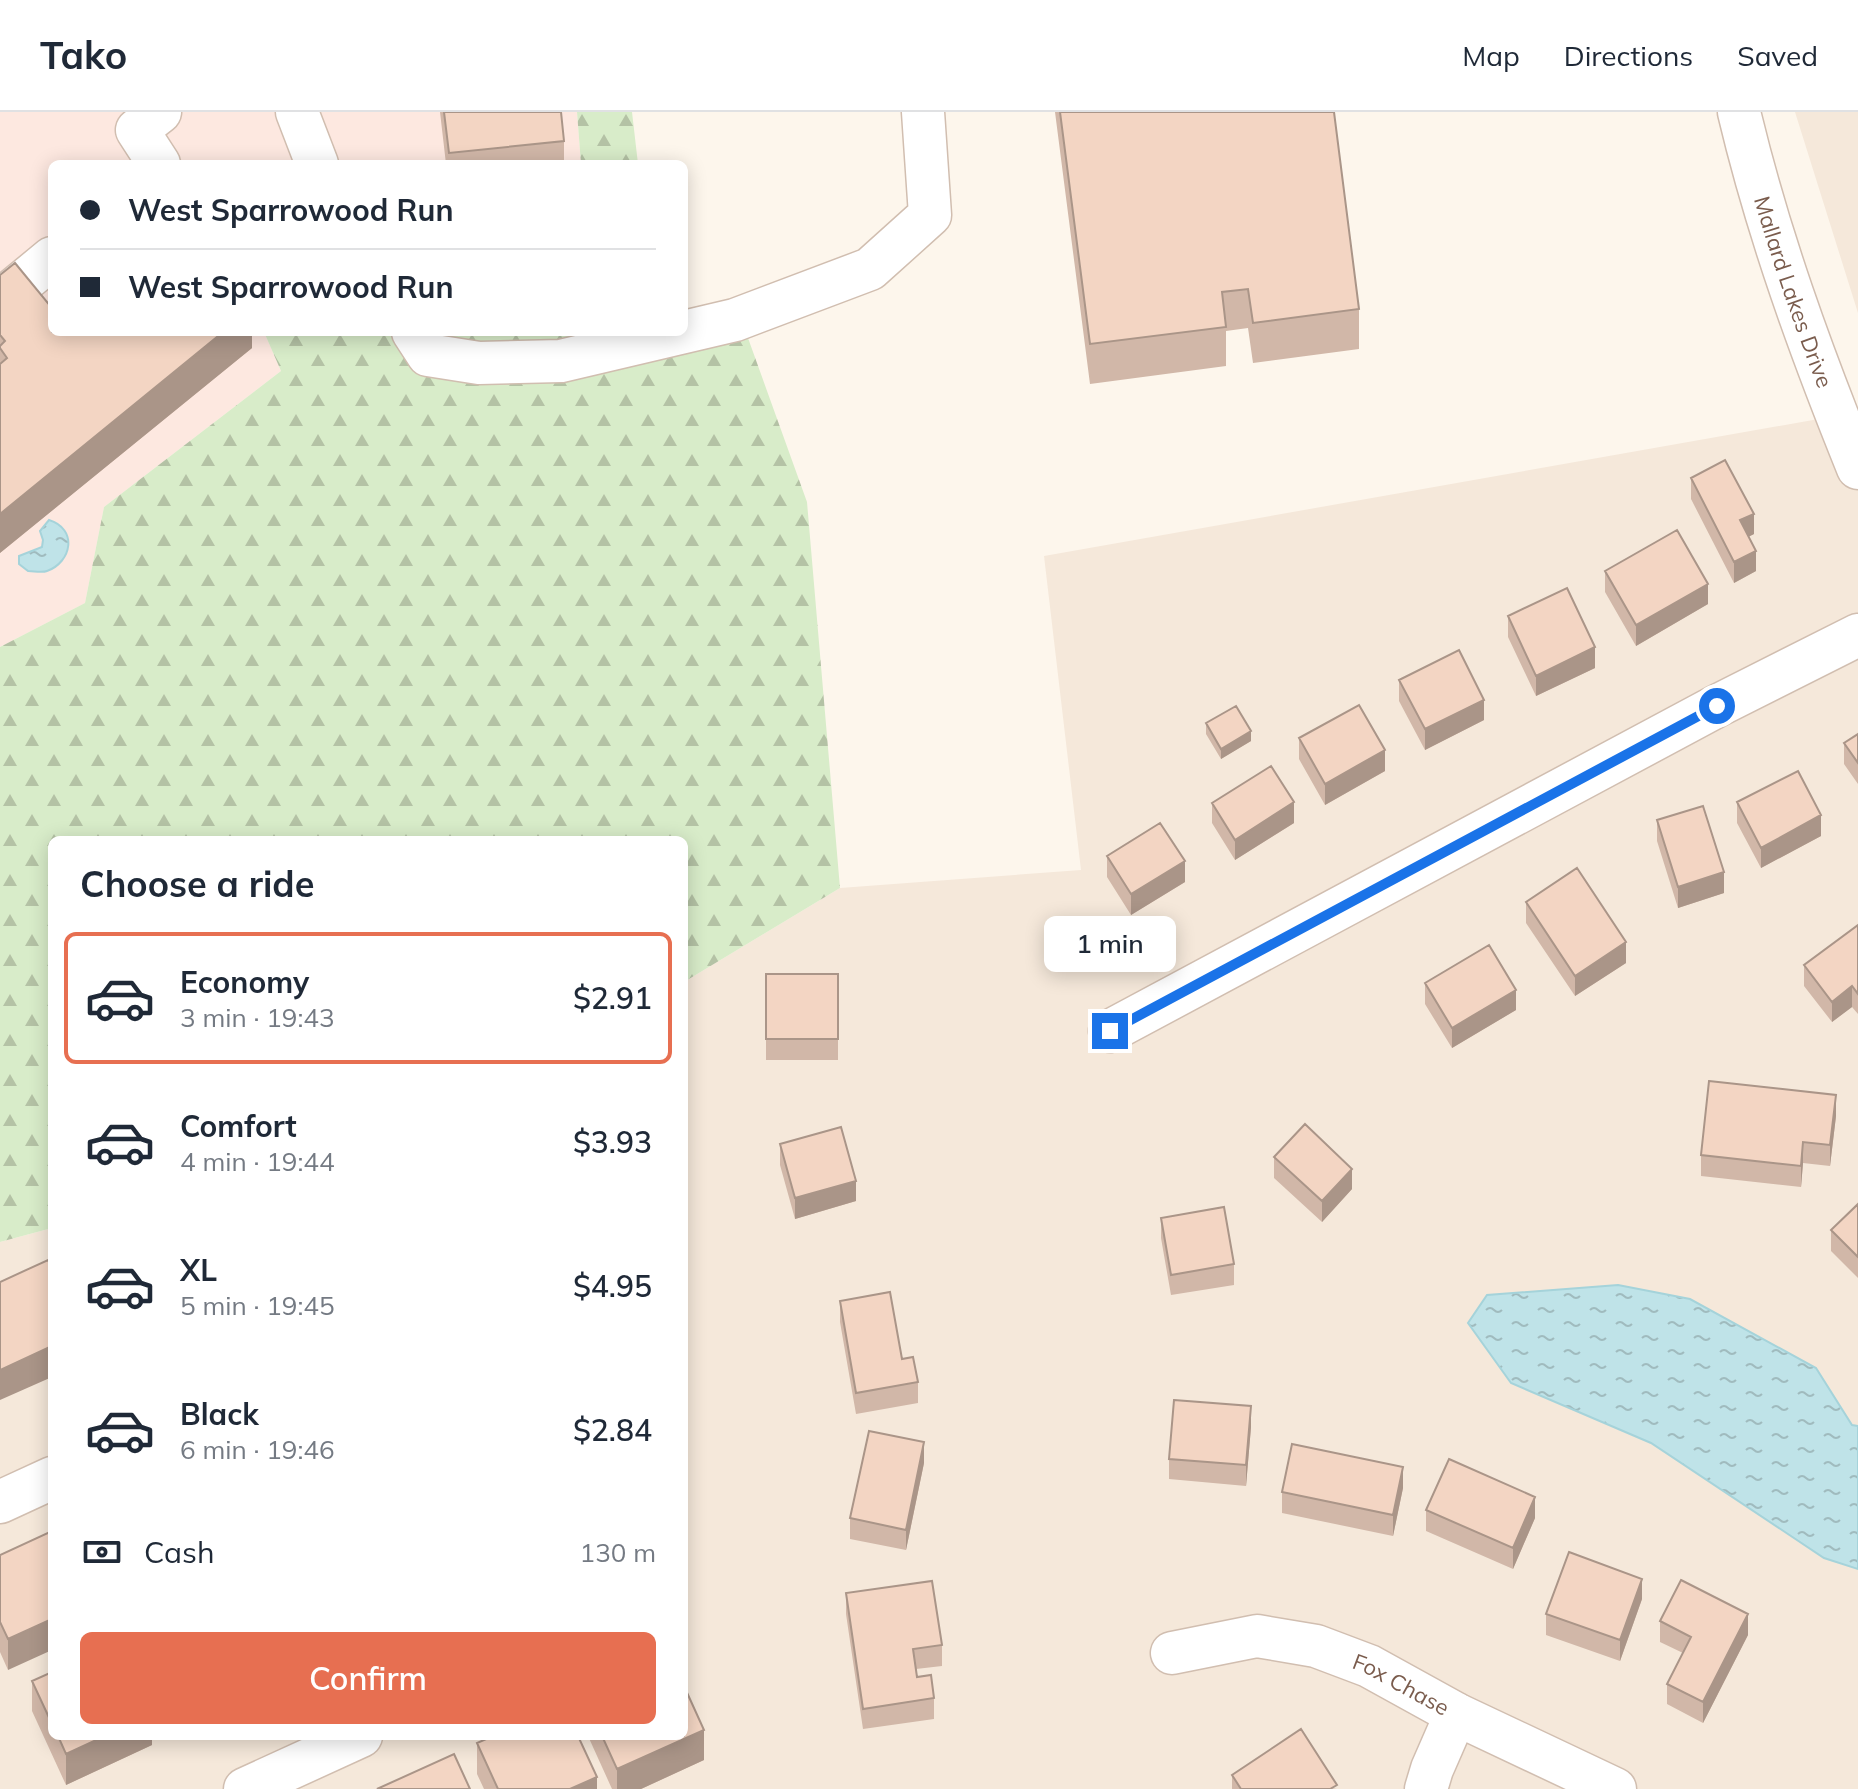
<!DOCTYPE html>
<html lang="en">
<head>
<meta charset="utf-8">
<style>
  :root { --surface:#fff; --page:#f6f6f7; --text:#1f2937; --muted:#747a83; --line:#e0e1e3; --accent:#e76f51 }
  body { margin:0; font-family:Mulish,sans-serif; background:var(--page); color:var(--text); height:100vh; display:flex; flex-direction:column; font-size:30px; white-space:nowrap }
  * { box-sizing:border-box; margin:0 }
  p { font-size:26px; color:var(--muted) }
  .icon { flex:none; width:44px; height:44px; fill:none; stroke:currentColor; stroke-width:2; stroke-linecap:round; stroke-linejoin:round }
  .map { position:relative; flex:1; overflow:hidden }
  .details { position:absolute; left:48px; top:724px; width:640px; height:904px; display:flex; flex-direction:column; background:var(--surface); border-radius:12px; box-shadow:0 4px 20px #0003 }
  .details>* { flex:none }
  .top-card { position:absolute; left:48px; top:48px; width:640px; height:176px; border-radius:12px; box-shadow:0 4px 20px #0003; display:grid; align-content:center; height:176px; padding:0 32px; background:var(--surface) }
  .end { position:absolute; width:36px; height:36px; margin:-18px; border:10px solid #1a73e8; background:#fff; box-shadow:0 0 0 4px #fff }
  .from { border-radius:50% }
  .bubble { position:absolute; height:56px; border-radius:12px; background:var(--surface); box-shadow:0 4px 20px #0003; font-size:26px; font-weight:600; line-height:56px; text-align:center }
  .top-card b { display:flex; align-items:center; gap:28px; height:76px; font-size:30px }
  .top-card b+b { border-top:2px solid var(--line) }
  .top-card i { width:20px; height:20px; background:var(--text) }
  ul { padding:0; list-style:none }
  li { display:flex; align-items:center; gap:24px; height:132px; margin:0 16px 12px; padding:0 16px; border:4px solid transparent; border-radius:12px }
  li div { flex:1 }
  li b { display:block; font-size:30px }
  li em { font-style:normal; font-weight:600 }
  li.on { border-color:var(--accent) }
  li>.icon { width:72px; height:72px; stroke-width:1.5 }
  h2 { padding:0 32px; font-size:36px; line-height:96px }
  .pay { display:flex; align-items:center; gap:20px; height:88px; padding:0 32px; font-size:30px }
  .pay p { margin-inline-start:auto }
  .cta { display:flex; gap:16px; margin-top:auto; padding:16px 32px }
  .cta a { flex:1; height:92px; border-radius:12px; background:var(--accent); color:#fff; font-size:32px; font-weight:600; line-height:92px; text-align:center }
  header { display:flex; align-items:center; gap:48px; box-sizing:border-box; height:112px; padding:0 40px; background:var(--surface); border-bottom:2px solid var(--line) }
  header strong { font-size:38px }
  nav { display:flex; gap:44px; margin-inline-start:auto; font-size:28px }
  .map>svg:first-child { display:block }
</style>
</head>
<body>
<header>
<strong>Tako</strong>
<nav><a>Map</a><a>Directions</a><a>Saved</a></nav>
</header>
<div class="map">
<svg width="1858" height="1677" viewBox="0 0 1858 1677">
  <defs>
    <pattern id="forest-firs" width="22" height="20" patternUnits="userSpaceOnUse" patternTransform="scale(2)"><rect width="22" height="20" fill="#d8ecc9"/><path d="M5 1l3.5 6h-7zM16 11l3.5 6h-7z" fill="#b4c2a5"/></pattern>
    <pattern id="water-ripples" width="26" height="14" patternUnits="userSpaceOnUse" patternTransform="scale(2)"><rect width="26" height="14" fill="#bfe3e8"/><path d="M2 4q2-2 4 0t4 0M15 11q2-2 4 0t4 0" fill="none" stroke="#a0bbbe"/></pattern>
  </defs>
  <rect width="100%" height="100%" fill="#fdf6ec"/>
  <path fill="#f5e8da" d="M1795,0H1858V201Z
    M1858,300V1677H0V1130L52,1116V1624H684V870L840,776L1081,758L1044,444Z"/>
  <path fill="#fde8e0" d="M0,0H577L581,52H52V220H264L281,259L104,395L85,491L0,535Z"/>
  <path fill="url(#forest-firs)" d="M577,0H632L638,52H581Z
    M684,211L748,226L807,390L840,776L684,870V728H52V1116L0,1130V535L85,491L104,395L281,259L264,220H684Z"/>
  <path fill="url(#water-ripples)" stroke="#a5d3da" stroke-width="2" d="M49,408C78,417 72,450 47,459C42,461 34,459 28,459L19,452V444L42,435L43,428L40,419Z
    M1618,1173L1690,1187L1816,1256L1852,1313L1858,1314V1457L1824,1446L1651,1331L1511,1271L1468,1211L1487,1183Z"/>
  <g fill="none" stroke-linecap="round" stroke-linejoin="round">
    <g stroke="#d1beb0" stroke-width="45">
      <g id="minor">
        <path d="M297,0L317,52"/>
        <path id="s1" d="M1739,0C1768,122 1811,240 1858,356"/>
        <path d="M159,52L137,18L160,0"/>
        <path d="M0,189L52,146"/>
        <path d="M413,220L428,243L479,251L561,249L735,208L870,157L930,103L923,0"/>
        <path d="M1110,919L1717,594L1858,523"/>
        <path d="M0,1390L52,1366"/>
        <path id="s2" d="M1172,1541L1257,1524L1316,1534L1369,1554L1456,1602L1615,1677"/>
        <path d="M245,1677L361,1624"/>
        <path d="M1426,1677L1432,1657L1456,1602"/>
      </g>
    </g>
    <use href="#minor" stroke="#fff" stroke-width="42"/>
  </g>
  <path fill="#d1b7a8" d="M440,0H561L564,29V52H446Z
    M1055,0H1334L1359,197V237L1253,251L1248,216L1226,219V254L1090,272Z
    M0,163L52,220H252V236L0,441Z
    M1691,366L1754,422L1748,425L1756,459L1734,471L1691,387Z
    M1605,459L1708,492L1636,534L1605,480Z
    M1508,504L1595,556L1536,584L1508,525Z
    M1399,568L1484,608L1425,638L1399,589Z
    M1206,611L1251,629L1221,647L1206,622Z
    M1858,622V672L1844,652V631Z
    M1299,626L1385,659L1325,693L1299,647Z
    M1737,690L1821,724L1761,756L1737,711Z
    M1212,691L1294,711L1235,748L1212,711Z
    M1657,708L1724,781L1678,796L1657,729Z
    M1107,744L1185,770L1131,803L1107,765Z
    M1526,790L1626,851L1575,884L1526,811Z
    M1858,813V902L1852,895L1832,910L1804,874V853Z
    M766,862H838V948H766Z
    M1425,871L1516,898L1452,936L1425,892Z
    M1836,1004L1830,1054L1803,1051L1801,1075L1701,1064V1043Z
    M780,1032L856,1089L795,1107L780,1053Z
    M1274,1045L1352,1077L1322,1110L1274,1066Z
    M1858,1092V1166L1831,1139V1118Z
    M1161,1106L1234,1152V1173L1171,1183L1161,1126Z
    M840,1189L902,1247L918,1270V1291L856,1302L840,1210Z
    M1251,1315L1246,1374L1169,1367V1347Z
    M924,1351L906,1438L850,1427V1406Z
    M1403,1376L1393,1424L1282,1401V1380Z
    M1426,1398L1535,1406L1513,1457L1426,1419Z
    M52,1419L8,1558L0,1540V1443Z
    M846,1481L942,1533V1554L916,1557L917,1565L934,1586V1607L863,1617L846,1502Z
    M1642,1487L1620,1549L1546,1523V1502Z
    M1660,1509L1748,1523L1703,1611L1667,1592V1572L1683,1541L1660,1530Z
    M52,1560V1624H152V1633L66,1673L32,1599V1569Z
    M588,1624H684L704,1648L641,1677H612Z
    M477,1631L597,1677H484L477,1662Z
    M1232,1663L1337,1677H1232Z"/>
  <path fill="#aa9588" d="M223,220H252V236L0,441V402Z
    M1754,402V422L1740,429V408Z
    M1756,439V459L1734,471V450Z
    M1708,472V492L1636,534V513Z
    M1595,535V556L1536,584V564Z
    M1484,588V608L1425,638V617Z
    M1251,619V629L1221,647V637Z
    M1385,638V659L1325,693V672Z
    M1294,690V711L1235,748V728Z
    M1821,703V724L1761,756V736Z
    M1185,749V770L1131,803V782Z
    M1724,760V781L1678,796V775Z
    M1626,830V851L1575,884V864Z
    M1852,874V895L1832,910V890Z
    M1516,878V898L1452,936V916Z
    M1836,983V1004L1830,1054V1033Z
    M1803,1030V1051L1801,1075V1054Z
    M1352,1057V1077L1322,1110V1089Z
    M856,1069V1089L795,1107V1086Z
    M52,1234V1265L0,1288V1258Z
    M1251,1294V1315L1246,1374V1353Z
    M924,1330V1351L906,1438V1418Z
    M685,1354V1385H684V1355Z
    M1403,1355V1376L1393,1424V1403Z
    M1535,1385V1406L1513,1457V1436Z
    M1642,1467V1487L1620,1549V1528Z
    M1748,1502V1523L1703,1611V1590Z
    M52,1507V1538L8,1558V1527Z
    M704,1618V1648L641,1677H617V1657Z
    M105,1624H152V1633L66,1673V1642Z
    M597,1665V1677H570Z"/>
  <path fill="#f3d5c3" stroke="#aa9588" stroke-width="2" d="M444,0H561L564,29L449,41Z
    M1060,0H1334L1359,197L1253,211L1248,177L1222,180L1226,215L1090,232Z
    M15,151L52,196V220H223L0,402V252L7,246L0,236V234L5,229L0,223V163Z
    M1725,348L1754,402L1740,408L1756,439L1734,450L1691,366Z
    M1677,418L1708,472L1636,513L1605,459Z
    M1567,476L1595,535L1536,564L1508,504Z
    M1459,538L1484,588L1425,617L1399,568Z
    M1359,593L1385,638L1325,672L1299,626Z
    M1236,594L1251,619L1221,637L1206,611Z
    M1858,622V651L1844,631Z
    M1271,654L1294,690L1235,728L1212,691Z
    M1798,659L1821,703L1761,736L1737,690Z
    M1703,694L1724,760L1678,775L1657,708Z
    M1160,711L1185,749L1131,782L1107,744Z
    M1577,756L1626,830L1575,864L1526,790Z
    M1858,813V882L1852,874L1832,890L1804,853Z
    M1489,833L1516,878L1452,916L1425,871Z
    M766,862H838V927H766Z
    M1709,969L1836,983L1830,1033L1803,1030L1801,1054L1701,1043Z
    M1305,1012L1352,1057L1322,1089L1274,1045Z
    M841,1015L856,1069L795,1086L780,1032Z
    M1858,1092V1145L1831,1118Z
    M1224,1095L1234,1152L1171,1163L1161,1106Z
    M48,1148L52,1157V1234L0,1258V1170Z
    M890,1180L902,1247L913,1245L918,1270L856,1281L840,1189Z
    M1174,1288L1251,1294L1246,1353L1169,1347Z
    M869,1319L924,1330L906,1418L850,1406Z
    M1292,1332L1403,1355L1393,1403L1282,1380Z
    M1449,1347L1535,1385L1513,1436L1426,1398Z
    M52,1419V1507L8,1527L0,1510V1443Z
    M1569,1440L1642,1467L1620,1528L1546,1502Z
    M1681,1468L1748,1502L1703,1590L1667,1572L1691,1525L1660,1509Z
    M932,1469L942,1533L913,1537L917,1565L931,1563L934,1586L863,1597L846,1481Z
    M52,1560V1612L32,1569Z
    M684,1574L704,1618L617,1657L602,1624H684Z
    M1301,1617L1337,1673L1330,1677H1241L1232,1663Z
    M58,1624H105L66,1642Z
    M493,1624H578L597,1665L570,1677H498L477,1631Z
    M454,1642L470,1677H377Z"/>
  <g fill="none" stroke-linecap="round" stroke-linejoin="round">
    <path stroke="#1a73e8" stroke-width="10" d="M1110,919L1717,594"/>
  </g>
  <g text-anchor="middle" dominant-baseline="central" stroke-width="7" stroke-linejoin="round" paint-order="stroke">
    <g font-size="22" fill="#7a5c4d" stroke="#fffaf3">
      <text stroke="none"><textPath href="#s1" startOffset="188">Mallard Lakes Drive</textPath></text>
      <text stroke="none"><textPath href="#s2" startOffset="240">Fox Chase</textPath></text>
    </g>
  </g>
</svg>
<i class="end from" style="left:1717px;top:594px"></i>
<i class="end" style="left:1110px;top:919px"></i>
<div class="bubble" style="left:1044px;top:804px;width:132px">1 min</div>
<div class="top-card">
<b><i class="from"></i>West Sparrowood Run</b>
<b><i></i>West Sparrowood Run</b>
</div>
<section class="details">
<h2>Choose a ride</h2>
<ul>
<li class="on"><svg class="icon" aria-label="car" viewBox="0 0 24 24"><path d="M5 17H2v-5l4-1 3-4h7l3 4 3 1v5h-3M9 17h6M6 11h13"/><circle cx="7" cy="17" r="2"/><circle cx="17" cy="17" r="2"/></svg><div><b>Economy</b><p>3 min · 19:43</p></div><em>$2.91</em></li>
<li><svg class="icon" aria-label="car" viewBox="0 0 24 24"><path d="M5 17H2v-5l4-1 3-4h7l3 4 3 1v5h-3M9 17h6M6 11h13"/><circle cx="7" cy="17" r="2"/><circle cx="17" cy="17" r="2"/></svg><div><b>Comfort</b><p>4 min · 19:44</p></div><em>$3.93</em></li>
<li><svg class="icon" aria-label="car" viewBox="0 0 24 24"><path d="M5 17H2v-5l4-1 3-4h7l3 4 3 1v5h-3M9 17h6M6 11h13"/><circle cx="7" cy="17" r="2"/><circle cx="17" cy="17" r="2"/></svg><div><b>XL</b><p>5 min · 19:45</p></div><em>$4.95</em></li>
<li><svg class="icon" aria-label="car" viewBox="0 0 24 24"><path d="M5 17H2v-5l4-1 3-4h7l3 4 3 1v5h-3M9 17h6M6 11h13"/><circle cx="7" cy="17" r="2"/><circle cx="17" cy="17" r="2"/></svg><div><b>Black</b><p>6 min · 19:46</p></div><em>$2.84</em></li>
</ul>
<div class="pay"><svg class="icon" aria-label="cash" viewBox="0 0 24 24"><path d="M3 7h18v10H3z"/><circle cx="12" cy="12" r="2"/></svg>Cash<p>130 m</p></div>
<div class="cta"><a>Confirm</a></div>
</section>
</div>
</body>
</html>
